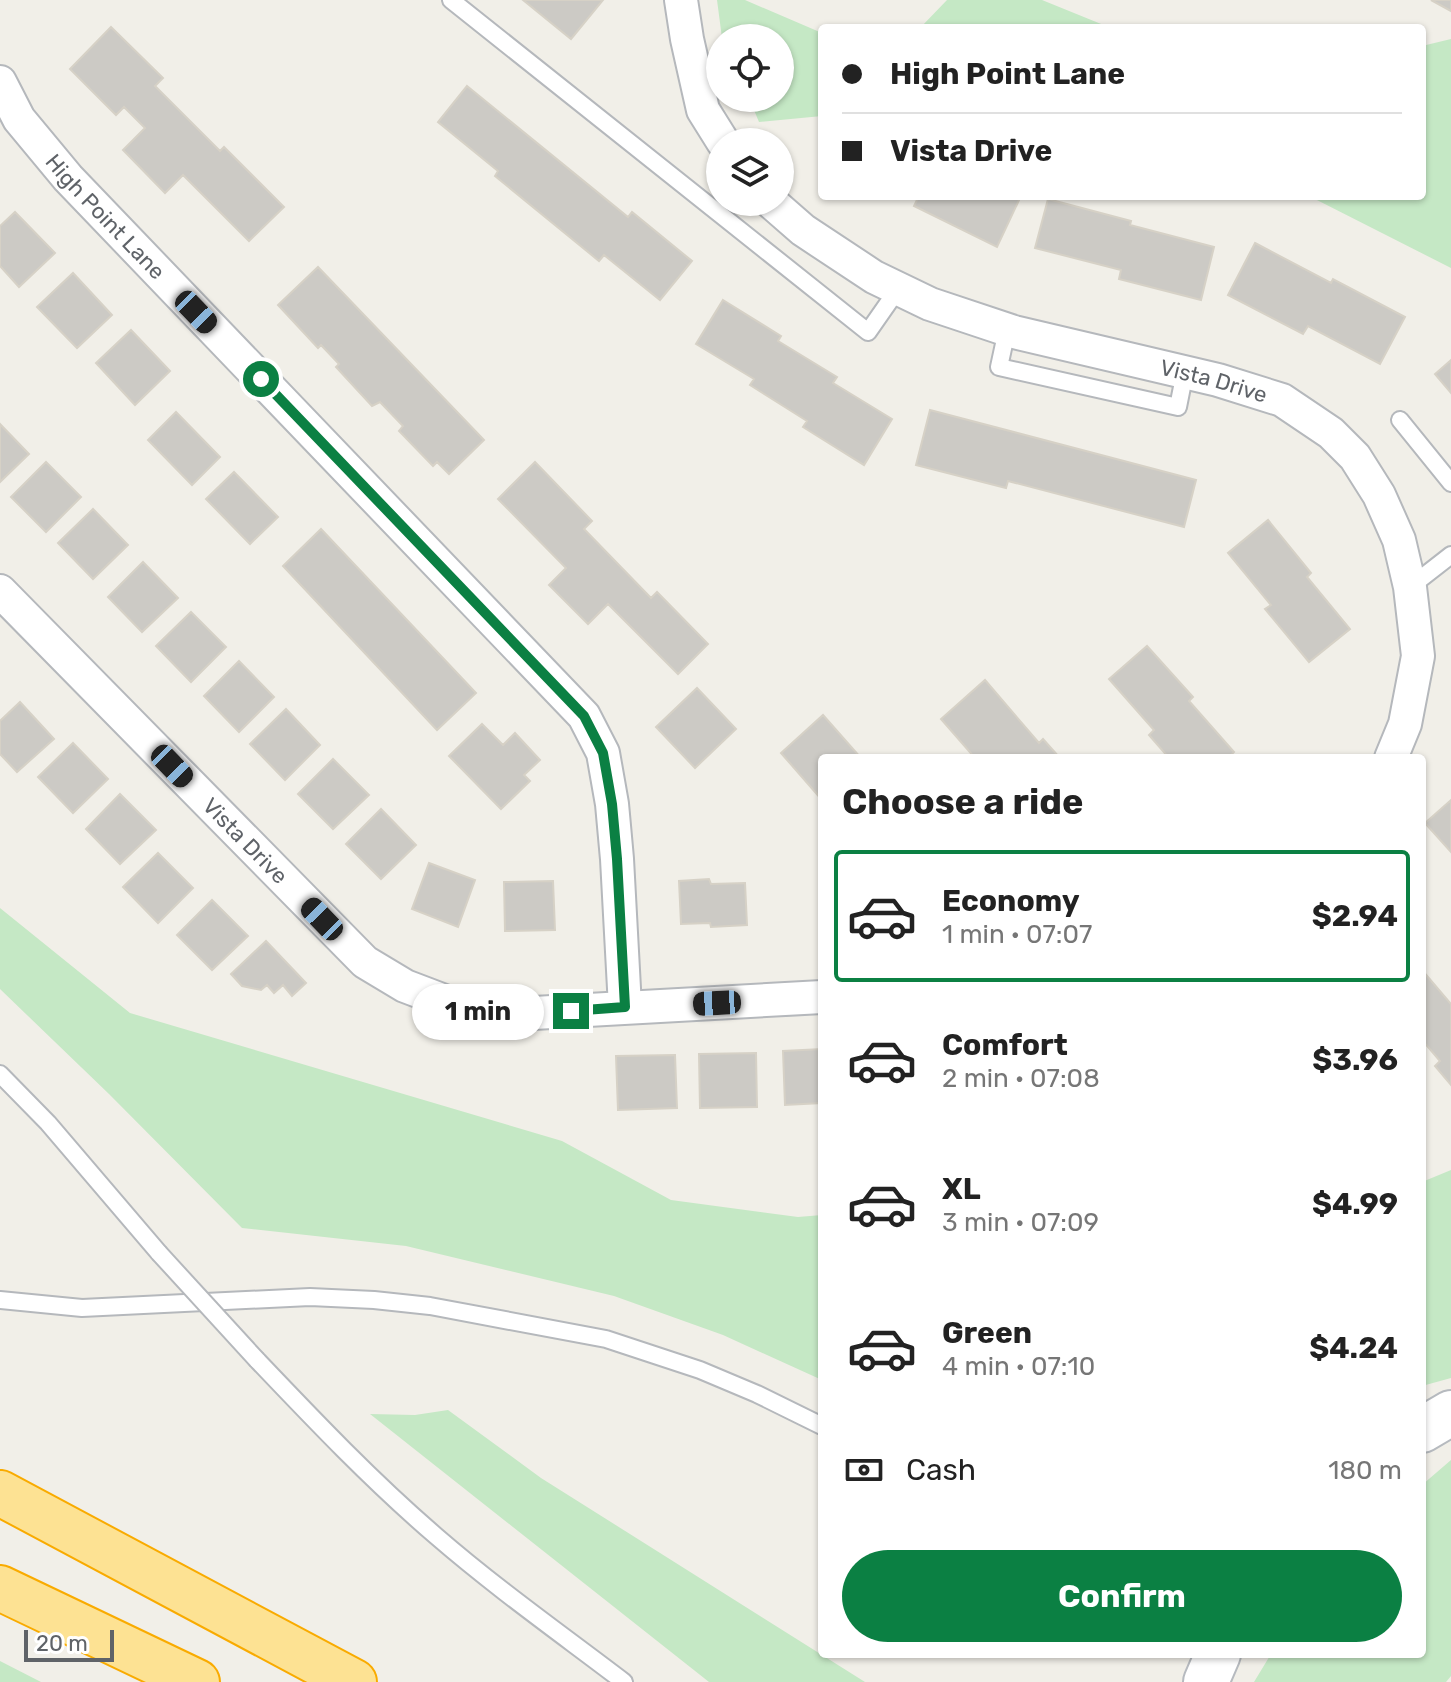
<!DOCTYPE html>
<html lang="en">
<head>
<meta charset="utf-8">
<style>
  :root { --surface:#fff; --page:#f2f2f2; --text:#222; --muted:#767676; --line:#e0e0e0; --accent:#0b8043 }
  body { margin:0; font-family:Rubik,sans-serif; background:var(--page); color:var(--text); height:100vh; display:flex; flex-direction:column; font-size:30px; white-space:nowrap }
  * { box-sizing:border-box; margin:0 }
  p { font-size:26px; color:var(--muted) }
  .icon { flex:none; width:44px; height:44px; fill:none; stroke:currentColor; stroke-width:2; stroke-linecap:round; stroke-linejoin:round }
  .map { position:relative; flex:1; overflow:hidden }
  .side { position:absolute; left:818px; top:754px; width:608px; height:904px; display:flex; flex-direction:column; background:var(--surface); border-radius:8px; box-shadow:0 2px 6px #0004 }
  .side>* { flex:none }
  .guide { position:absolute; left:818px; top:24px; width:608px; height:176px; border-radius:8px; box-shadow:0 2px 6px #0004; display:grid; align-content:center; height:176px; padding:0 24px; background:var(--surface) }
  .fabs { position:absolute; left:706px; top:24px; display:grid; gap:16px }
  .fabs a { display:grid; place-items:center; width:88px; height:88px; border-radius:50%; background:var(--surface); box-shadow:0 2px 6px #0004; font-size:40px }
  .scale { position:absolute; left:24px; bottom:20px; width:90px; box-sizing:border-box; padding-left:8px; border:4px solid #5f6368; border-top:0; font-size:22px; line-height:28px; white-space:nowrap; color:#5f6368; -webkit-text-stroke:6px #fff; paint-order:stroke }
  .end { position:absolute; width:36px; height:36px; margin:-18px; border:10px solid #0b8043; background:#fff; box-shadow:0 0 0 4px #fff }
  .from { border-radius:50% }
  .bubble { position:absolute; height:56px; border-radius:28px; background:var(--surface); box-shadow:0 2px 6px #0004; font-size:26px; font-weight:700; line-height:56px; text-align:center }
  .car { position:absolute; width:24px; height:48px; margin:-24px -12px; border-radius:10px; box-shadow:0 0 6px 2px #0007; background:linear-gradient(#222 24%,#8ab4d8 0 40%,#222 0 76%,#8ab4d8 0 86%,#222 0) }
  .guide b { display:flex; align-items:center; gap:28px; height:76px; font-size:30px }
  .guide b+b { border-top:2px solid var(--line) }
  .guide i { width:20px; height:20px; background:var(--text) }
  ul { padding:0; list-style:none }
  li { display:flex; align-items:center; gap:24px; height:132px; margin:0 16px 12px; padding:0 8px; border:4px solid transparent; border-radius:8px }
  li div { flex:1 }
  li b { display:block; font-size:30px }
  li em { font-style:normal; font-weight:700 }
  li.active { border-color:var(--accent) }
  li>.icon { width:72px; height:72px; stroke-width:1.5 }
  h2 { padding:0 24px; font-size:36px; line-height:96px }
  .pay { display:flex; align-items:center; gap:20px; height:88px; padding:0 24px; font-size:30px }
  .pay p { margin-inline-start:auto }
  .primary-button { display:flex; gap:16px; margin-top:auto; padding:16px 24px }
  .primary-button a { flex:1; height:92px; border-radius:48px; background:var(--accent); color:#fff; font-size:32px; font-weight:700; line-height:92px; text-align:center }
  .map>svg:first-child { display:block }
</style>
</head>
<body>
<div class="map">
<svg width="1451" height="1682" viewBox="0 0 1451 1682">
  <rect width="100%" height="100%" fill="#f1efe8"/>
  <path fill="#c5e8c5" d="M717,0H745L822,33V116L759,122L749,98H780V38H722Z
    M947,0H1042L1111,28H920Z
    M1451,39V268L1309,196H1422V46Z
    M0,908L130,1013L562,1141L671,1200L798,1217L822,1215V1380L723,1335L614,1296L406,1246L242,1228L109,1094L0,989Z
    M1451,1170V1378L1422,1386V1182Z
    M448,1410L541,1478L865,1682H709L370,1414L415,1415Z
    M1451,1460V1676L1446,1682H1254L1271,1654H1422V1485Z
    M0,1661L41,1682H0Z"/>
  <path fill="#cccac5" stroke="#d6d1c6" stroke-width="2" d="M523,0H603L571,39Z
    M1431,0H1451V11Z
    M111,27L163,78L155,86L220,151L224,147L284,207L249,241L183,175L165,193L123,150L145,128L124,107L116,115L70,69Z
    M467,86L628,217L632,212L692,261L660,300L604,255L599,261L495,176L498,171L438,122Z
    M909,196H1016L1020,198L997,247L914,206L917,200Z
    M1048,199L1131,221L1130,225L1214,247L1201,300L1119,279L1121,270L1035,248Z
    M15,212L55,253L19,287L0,266V226Z
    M1255,243L1331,283L1333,279L1405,317L1380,364L1308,326L1303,334L1228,295Z
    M318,267L484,440L449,474L437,462L433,466L399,431L403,426L380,402L372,406L336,367L339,364L321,345L318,348L278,305Z
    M73,273L112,315L77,348L37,307Z
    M723,300L781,336L778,341L837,377L833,383L892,419L864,465L803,427L807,421L750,385L754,379L696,344Z
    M131,330L170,371L135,405L96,363Z
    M1451,360V393L1435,374Z
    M930,410L1196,480L1184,527L1008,481L1006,488L916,465Z
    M176,412L220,457L192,485L148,440Z
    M0,424L29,454L0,482Z
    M46,462L81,497L46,532L11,497Z
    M535,462L592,521L584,529L651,598L657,592L708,644L678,674L608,604L588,624L549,585L566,568L498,499Z
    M234,472L278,517L250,544L206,499Z
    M93,509L128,545L93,579L58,543Z
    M1268,520L1311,573L1307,577L1350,629L1309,662L1265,609L1271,605L1228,553Z
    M321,529L476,693L437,730L283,566Z
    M143,562L178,598L142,632L108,597Z
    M191,612L226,647L191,682L156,646Z
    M1147,646L1193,697L1189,701L1234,752L1229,757L1230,758H1169L1149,735L1154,730L1109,679Z
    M239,661L274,697L239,732L204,696Z
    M985,680L1039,743L1043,739L1060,758H975L941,719Z
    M697,688L736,729L695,768L656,727Z
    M20,702L54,739L17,772L0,754V721Z
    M286,709L320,745L285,780L250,744Z
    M823,715L861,758H822V800L781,753Z
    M482,724L503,745L515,733L540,760L524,775L530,781L501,809L449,756Z
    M73,743L108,779L73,813L38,777Z
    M333,759L369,795L333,829L298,794Z
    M120,794L156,830L120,864L86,829Z
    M1451,800V852L1425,823Z
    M381,809L416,845L381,879L346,844Z
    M158,853L193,888L158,923L123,887Z
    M429,863L475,880L458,927L412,909Z
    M709,879L711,884L745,883L747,925L711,927L710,923L681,924L679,881Z
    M553,881L555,930L505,931L504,882Z
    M212,900L248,936L212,970L177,935Z
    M266,941L306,983L292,996L283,985L274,993L267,985L261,990L242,986L231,974Z
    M1422,970L1451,1004V1085L1435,1066L1440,1061L1422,1040Z
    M822,1049V1103L785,1105L783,1051Z
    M756,1053L757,1107L700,1108L699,1054Z
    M675,1055L677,1108L618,1110L616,1056Z"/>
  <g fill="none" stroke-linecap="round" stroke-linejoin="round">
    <g stroke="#b5b8bc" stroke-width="20">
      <path id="lane" d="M451,0L868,332L898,289
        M1007,330L999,367L1178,407L1185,372
        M1400,420L1451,483
        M1410,587L1451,555
        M0,1074L48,1123L159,1253
        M0,1300L82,1308L310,1297L374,1300L430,1306L606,1339L700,1370L757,1394L822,1426
        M257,1360C315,1421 372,1481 436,1536C496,1588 561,1634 624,1682"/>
    </g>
    <g stroke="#b5b8bc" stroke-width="36">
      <g id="street">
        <path d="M681,0L687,39L703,110L723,142"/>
        <path id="s1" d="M0,82L19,119L68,178L584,716L603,753L612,804L617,859L625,1007"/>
        <path id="s2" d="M771,202L803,230L874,277L930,304L1014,332L1218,380L1282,400L1331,433L1355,457L1379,495L1399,540L1410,587L1418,656L1405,724L1391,758"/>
        <path id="s3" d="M0,591L365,962L405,986L455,1005L516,1014L822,997"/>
      </g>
    </g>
    <g stroke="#b6babf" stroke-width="48">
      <path id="secondary" d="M1422,1430L1451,1413
        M1206,1682L1218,1654"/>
    </g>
    <g stroke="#f9ab00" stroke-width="48">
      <path id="highway" d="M0,1493L354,1682
        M0,1588L197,1682"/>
    </g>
    <use href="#lane" stroke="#fff" stroke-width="16"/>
    <use href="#street" stroke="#fff" stroke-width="32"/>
    <use href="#secondary" stroke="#fff" stroke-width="44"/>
    <use href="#highway" stroke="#fde293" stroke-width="44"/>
    <g stroke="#b5b8bc" stroke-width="20" stroke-linecap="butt">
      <path id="lane-bridge" d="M159,1253L257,1360"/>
    </g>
    <use href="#lane-bridge" stroke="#fff" stroke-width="16"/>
  </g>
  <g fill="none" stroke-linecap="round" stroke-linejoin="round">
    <path stroke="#0b8043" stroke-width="10" d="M261,379L584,716L603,753L612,804L617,859L625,1007L571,1011"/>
  </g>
  <g text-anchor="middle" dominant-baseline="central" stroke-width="7" stroke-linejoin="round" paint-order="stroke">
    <g font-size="22" fill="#5f6368" stroke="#fff">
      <text stroke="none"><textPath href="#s1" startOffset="172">High Point Lane</textPath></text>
      <text stroke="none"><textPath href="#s2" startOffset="484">Vista Drive</textPath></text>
      <text stroke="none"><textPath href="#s3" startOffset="350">Vista Drive</textPath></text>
    </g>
  </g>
</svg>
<div class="fabs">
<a><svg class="icon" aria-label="locate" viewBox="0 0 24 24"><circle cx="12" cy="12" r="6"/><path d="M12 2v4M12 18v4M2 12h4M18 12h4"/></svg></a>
<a><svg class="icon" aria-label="layers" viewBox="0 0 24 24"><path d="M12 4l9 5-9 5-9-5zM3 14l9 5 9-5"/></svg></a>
</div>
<div class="scale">20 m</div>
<i class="end from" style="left:261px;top:379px"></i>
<i class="end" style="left:571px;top:1011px"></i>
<div class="bubble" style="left:412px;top:984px;width:132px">1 min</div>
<i class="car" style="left:196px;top:312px;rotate:136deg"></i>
<i class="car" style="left:172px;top:766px;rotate:136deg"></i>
<i class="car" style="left:322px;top:919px;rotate:316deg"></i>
<i class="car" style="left:717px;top:1003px;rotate:267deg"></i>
<div class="guide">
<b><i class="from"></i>High Point Lane</b>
<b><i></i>Vista Drive</b>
</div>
<section class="side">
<h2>Choose a ride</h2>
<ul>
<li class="active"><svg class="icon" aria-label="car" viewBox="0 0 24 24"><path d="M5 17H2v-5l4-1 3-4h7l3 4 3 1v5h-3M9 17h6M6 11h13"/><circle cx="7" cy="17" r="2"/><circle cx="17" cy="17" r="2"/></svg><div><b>Economy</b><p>1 min · 07:07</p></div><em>$2.94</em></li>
<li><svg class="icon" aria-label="car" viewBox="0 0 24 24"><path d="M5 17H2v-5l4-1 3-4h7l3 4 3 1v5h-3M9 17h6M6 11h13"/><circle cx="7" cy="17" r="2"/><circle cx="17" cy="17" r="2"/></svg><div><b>Comfort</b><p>2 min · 07:08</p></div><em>$3.96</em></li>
<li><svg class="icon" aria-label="car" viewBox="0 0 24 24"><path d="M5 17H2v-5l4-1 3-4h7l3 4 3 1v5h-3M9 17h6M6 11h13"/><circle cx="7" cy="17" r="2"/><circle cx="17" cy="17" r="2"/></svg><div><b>XL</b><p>3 min · 07:09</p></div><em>$4.99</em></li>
<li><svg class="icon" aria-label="car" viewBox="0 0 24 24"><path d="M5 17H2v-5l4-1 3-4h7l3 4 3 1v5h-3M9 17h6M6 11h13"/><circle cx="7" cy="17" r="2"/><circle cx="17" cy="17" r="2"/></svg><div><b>Green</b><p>4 min · 07:10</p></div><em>$4.24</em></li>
</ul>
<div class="pay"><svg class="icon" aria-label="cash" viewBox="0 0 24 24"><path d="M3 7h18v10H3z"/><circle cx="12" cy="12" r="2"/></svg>Cash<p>180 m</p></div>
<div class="primary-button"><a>Confirm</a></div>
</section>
</div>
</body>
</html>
